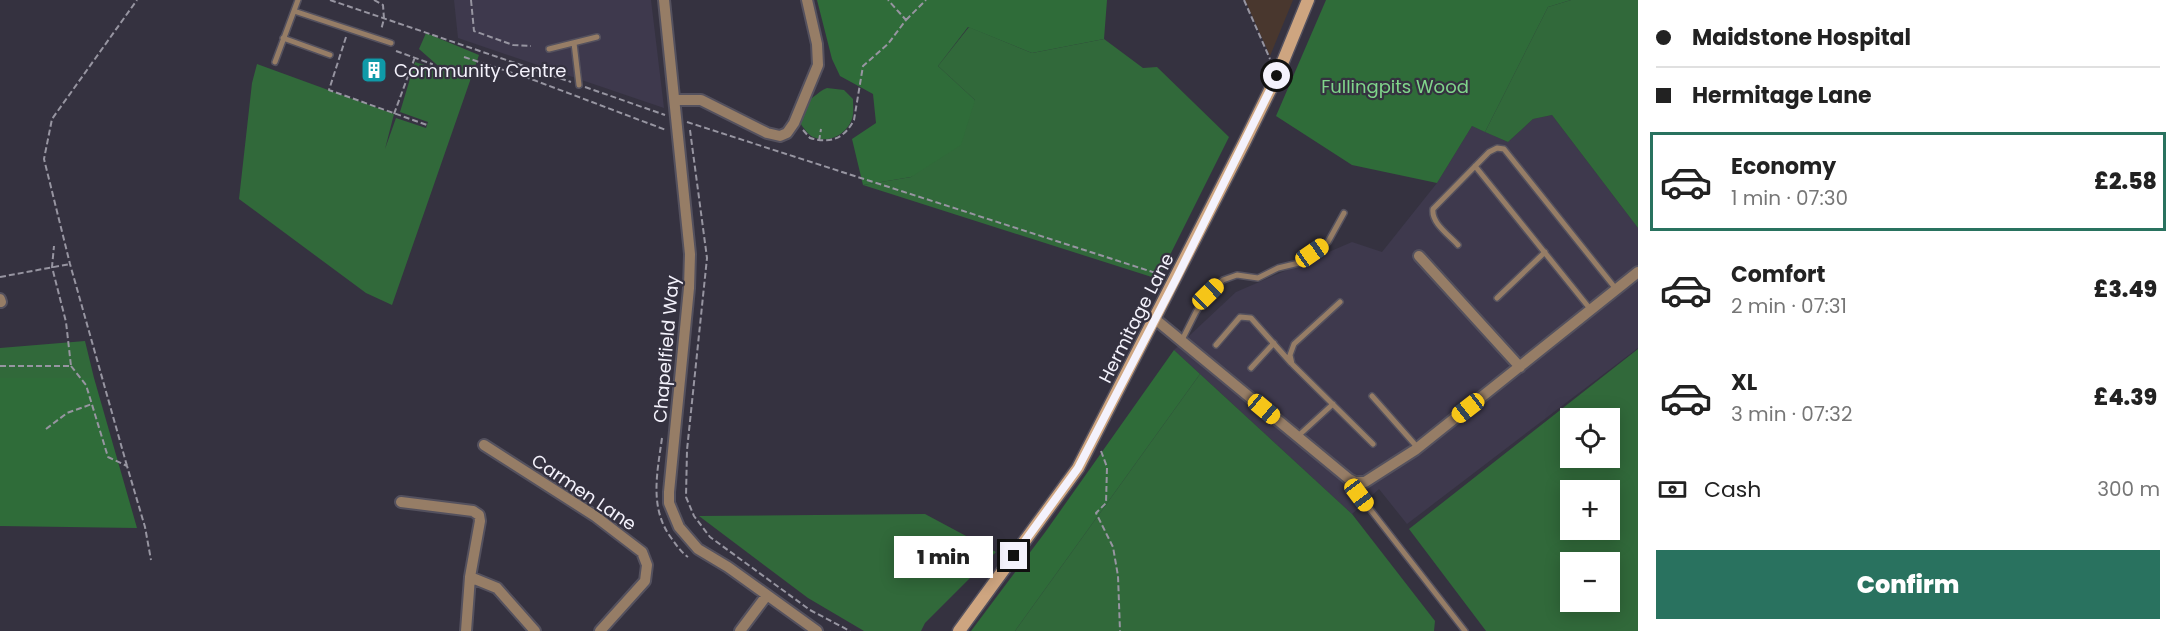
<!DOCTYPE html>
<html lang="en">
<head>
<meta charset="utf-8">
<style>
  :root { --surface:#fff; --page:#f6f6f6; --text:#222; --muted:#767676; --line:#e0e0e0; --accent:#29725f }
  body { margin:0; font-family:Poppins,sans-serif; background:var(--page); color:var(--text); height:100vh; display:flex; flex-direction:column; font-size:22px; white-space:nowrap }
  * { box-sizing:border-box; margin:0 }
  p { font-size:20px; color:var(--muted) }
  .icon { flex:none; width:33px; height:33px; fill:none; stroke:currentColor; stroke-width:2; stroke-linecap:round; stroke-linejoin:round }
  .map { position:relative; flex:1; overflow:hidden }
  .sheet { display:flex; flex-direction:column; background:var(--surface); width:540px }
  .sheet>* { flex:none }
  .banner { display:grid; align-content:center; height:132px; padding:0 18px; background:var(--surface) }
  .fabs { position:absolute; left:1560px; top:408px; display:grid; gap:12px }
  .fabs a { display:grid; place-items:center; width:60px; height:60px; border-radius:0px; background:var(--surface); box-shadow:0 3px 15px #0003; font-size:30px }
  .end { position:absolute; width:27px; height:27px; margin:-14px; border:8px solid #f4f2fc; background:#111; box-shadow:0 0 0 3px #111 }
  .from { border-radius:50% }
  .bubble { position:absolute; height:42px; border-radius:0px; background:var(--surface); box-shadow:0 3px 15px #0003; font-size:20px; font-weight:800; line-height:42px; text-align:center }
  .car { position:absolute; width:18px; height:36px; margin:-18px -9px; border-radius:8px; box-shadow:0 0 4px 2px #0007; background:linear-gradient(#f5c518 24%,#345 0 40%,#f5c518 0 76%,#345 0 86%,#f5c518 0) }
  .banner b { display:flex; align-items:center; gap:21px; height:57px; font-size:22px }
  .banner b+b { border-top:2px solid var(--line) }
  .banner i { width:15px; height:15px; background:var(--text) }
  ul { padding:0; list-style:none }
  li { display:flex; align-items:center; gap:18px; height:99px; margin:0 12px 9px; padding:0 6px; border:3px solid transparent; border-radius:0px }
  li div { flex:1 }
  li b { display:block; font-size:22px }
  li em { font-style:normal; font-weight:800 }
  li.current { border-color:var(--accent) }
  li>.icon { width:54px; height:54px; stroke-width:1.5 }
  .pay { display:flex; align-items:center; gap:15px; height:66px; padding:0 18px; font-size:22px }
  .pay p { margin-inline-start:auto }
  .cta { display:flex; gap:12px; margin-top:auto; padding:12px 18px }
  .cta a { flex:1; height:69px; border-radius:0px; background:var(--accent); color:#fff; font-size:24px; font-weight:800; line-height:69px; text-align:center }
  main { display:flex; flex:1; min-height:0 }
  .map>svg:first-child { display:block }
</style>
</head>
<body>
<main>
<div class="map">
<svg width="1638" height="631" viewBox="0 0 1638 631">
  <rect width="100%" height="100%" fill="#353240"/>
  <path fill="#3e394d" d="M454,0H651L664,108L458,38Z
    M1552,115L1638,228V348L1407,524L1379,489L1352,514L1174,350L1236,292L1352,242L1382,252L1437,183L1472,126L1508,142L1533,119Z"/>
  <path fill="#49372e" d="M1245,0H1293L1270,56Z"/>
  <path fill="#31693a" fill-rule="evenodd" d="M1571,0H1638V228L1552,115L1533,119L1508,142L1485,132L1548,7Z
    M969,27L1032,53L1104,39L1143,68L1157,67L1229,137L1158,279L863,185L911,177L975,100L938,66Z
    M426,33L479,55L392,305L366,293L239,199L252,83L257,64L394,114L385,149L396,118L426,128L428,122L400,112L415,62L444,71L419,49Z
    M827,88L844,90L853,99C853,106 854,112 852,119C847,134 829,144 813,137C807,134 804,128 800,123L808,100C814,98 819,91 827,88Z
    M85,341L94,378H0V348Z
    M1638,349V631H1486L1409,529ZM1570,418H1610V458H1570ZM1570,490H1610V530H1570ZM1570,562H1610V602H1570Z
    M1200,374L1352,514L1435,621L1434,631H1015Z
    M925,514L996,552L925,623L921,631H864L808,598L699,516Z"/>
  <path fill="#2f6c39" d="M817,0H1107L1104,39L1032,53L968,27L938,66L975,100L961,145L911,177L863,185L852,139L876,123L873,94L840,76L832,59Z
    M1326,0H1571L1548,7L1485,132L1472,126L1437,183L1352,165L1276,116Z
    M1174,350L1200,374L1015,631H971L1046,531Z
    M0,378H94L137,528L0,526Z"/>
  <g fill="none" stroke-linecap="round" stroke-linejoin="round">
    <g stroke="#54515e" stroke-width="8">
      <path id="lane" d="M294,11L391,43
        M283,38L330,55
        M574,43L579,85
        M549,49L597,37
        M275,62L298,0
        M1475,166L1591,310
        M1458,245C1449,235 1431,223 1433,209L1489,152L1497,148L1504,149L1616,289
        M1497,298L1545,252
        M1340,302L1294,344L1290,355L1292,364L1373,444
        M1182,340L1196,312L1208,294L1223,280L1237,275L1258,278L1278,268L1299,263L1328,242L1344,213
        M1216,345L1240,317L1251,318L1291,363
        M1251,368L1274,343
        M1372,396L1418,448
        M1297,437L1333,404
        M1355,482L1359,495L1465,631"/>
    </g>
    <g stroke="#54515e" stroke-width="14">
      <path id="street" d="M664,0L690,254L689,288L669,492V503L679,527L698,549L728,567L817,631
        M675,100H701L767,133L780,136L787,133L794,123L818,65L817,44L807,0
        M1419,256L1520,367
        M0,299L1,302
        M1155,319L1349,479L1355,482H1365L1415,450L1638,272
        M484,445L595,516L642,552L647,565L645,581L600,631
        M401,502L473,511L479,515L480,521L470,577L466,631
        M470,577L497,588L535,631
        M740,631L767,595"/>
    </g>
    <g stroke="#54515e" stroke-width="15">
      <path id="secondary" d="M959,631L1078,468L1245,141L1277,76L1308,0"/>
    </g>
    <path stroke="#9795a1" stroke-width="2" stroke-dasharray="6 3" stroke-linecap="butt" d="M330,0L571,82
      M374,0L383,5L384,19L381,30
      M471,0L474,31L513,45L531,46
      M1244,0L1270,59
      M906,20L926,0
      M346,37L329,90L427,125
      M396,51L432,64L431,67
      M464,57L531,79L666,130
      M585,87L665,115
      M394,114L415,57
      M687,122L1165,276
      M690,130L707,258L687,450L686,497L694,516L710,537L810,610L850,631
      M803,130L810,138C830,144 844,139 854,120L863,66L888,44L906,20L888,0
      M819,141L821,129
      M0,277L70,264
      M0,366H71L66,322L52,267L54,246
      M71,366L86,385L108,457L127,466L145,527L151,560
      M46,429L67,413L92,404
      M662,438C657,474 649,509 672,539C677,546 681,552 688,557
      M1101,451L1107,467L1106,503L1096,513L1113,547L1118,576L1120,631
      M127,466L70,264L44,159L52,119L137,0"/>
    <use href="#lane" stroke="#967d66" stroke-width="5"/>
    <use href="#street" stroke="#967d66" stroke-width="10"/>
    <use href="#secondary" stroke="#cea580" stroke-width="12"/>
  </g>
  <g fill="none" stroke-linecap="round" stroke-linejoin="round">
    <path stroke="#f4f2fc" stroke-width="8" d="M1014,556L1078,468L1176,279L1277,76"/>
  </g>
  <defs>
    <g id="building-square" transform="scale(1.35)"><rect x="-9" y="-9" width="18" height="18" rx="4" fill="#0f9aa8" stroke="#353240"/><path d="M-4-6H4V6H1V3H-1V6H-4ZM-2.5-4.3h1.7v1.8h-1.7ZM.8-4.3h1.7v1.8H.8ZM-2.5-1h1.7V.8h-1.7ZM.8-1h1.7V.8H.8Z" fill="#fff"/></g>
  </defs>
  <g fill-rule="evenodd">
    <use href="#building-square" x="374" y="70"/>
  </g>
  <g text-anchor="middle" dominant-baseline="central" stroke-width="4.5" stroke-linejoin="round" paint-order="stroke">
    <g font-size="18" fill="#f4f2fc" stroke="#353240" text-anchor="start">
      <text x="394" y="70">Community Centre</text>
    </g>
    <g font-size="18" fill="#80d58b" stroke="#353240">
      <text x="1395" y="86">Fullingpits Wood</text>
    </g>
    <g font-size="18" fill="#f4f2fc" stroke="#353240">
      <text transform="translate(1136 318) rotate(-63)">Hermitage Lane</text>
      <text transform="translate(666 349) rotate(-85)">Chapelfield Way</text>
      <text transform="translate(584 492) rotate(34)">Carmen Lane</text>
    </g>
  </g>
</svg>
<div class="fabs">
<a><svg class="icon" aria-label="locate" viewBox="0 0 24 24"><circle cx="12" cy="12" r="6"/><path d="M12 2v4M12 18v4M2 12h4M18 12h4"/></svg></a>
<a>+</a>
<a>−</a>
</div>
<i class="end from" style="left:1277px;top:76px"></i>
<i class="end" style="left:1014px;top:556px"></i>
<div class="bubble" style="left:894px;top:536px;width:99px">1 min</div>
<i class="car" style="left:1312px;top:253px;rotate:55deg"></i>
<i class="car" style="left:1208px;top:294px;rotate:46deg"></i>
<i class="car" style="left:1468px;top:408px;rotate:232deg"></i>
<i class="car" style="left:1264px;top:409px;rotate:130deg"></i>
<i class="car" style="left:1359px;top:495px;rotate:143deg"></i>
</div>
<section class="sheet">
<div class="banner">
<b><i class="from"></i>Maidstone Hospital</b>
<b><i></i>Hermitage Lane</b>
</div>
<ul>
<li class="current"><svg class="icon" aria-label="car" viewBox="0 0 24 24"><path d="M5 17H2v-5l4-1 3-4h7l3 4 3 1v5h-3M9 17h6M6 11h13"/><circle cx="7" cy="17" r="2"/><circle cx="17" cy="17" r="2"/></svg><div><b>Economy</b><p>1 min · 07:30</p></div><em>£2.58</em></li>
<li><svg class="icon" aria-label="car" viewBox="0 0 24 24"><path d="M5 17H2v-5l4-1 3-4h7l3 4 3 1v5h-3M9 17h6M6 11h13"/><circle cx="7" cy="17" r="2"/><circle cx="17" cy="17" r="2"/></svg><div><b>Comfort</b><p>2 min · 07:31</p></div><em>£3.49</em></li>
<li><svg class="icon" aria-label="car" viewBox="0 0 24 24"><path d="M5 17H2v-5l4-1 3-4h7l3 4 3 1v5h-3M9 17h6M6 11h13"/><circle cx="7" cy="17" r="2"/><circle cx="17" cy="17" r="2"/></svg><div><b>XL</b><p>3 min · 07:32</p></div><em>£4.39</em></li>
</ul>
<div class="pay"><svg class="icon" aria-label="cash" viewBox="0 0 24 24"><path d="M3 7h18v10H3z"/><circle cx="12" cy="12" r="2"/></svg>Cash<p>300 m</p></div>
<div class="cta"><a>Confirm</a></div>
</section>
</main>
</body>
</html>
